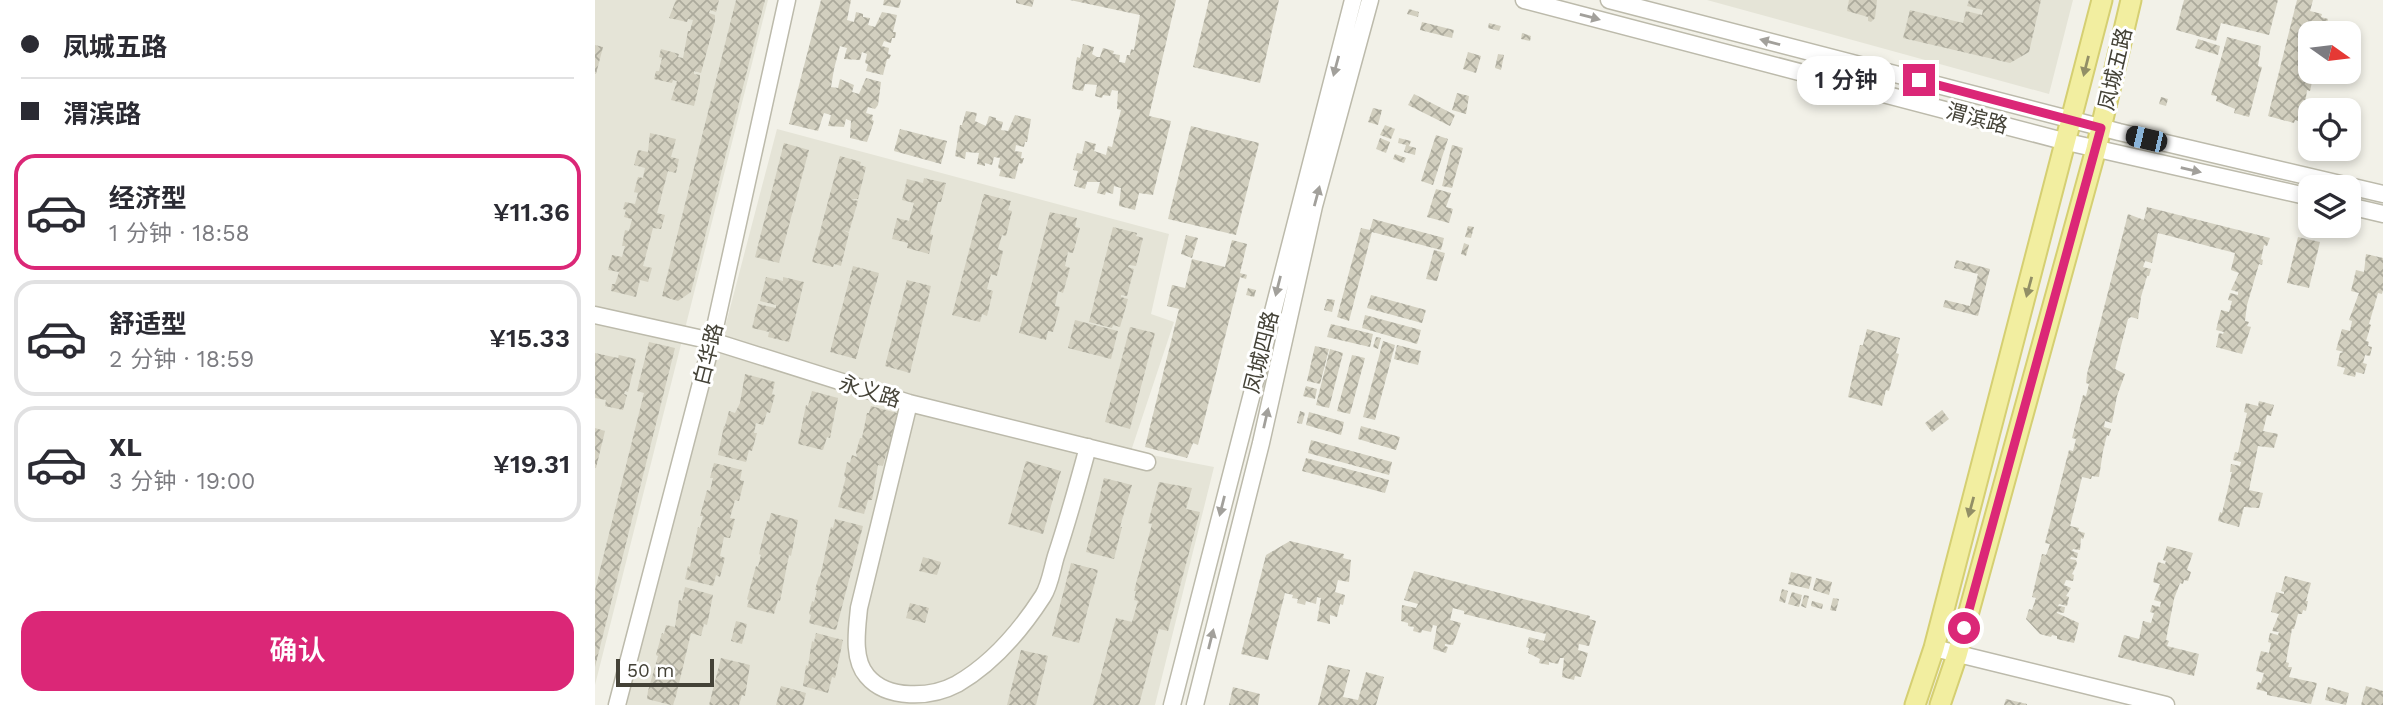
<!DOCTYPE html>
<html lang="zh">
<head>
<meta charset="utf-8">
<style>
  :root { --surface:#fff; --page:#f2f2f3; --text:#2b2b33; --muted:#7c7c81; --line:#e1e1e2; --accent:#db2777 }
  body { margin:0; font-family:"Work Sans","Noto Sans SC",sans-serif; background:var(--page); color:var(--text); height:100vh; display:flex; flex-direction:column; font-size:26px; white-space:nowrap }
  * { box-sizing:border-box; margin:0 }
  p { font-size:23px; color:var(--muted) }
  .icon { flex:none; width:38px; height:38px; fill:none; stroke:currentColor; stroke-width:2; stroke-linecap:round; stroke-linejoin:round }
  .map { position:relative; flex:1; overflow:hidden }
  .drawer { display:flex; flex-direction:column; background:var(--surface); width:595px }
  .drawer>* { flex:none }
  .guide { display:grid; align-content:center; height:154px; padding:0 21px; background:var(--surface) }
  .needle { width:46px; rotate:104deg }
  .fabs { position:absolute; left:1703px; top:21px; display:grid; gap:14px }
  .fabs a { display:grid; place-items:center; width:63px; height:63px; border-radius:14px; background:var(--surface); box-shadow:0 4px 10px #0003; font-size:35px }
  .scale { position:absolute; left:21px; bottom:18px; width:98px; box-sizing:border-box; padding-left:7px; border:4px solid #444237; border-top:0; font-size:19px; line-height:24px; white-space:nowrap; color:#444237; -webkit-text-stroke:5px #fff; paint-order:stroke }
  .end { position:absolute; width:32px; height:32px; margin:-16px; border:9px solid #db2777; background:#fff; box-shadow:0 0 0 4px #fff }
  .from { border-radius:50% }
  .bubble { position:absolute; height:49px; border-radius:21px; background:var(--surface); box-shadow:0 4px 10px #0003; font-size:23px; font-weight:600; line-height:49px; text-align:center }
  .car { position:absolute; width:21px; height:42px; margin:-21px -10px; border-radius:9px; box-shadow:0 0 5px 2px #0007; background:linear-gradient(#222 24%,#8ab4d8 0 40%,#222 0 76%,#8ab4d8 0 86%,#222 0) }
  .guide b { display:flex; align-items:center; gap:24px; height:66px; font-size:26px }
  .guide b+b { border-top:2px solid var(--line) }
  .guide i { width:18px; height:18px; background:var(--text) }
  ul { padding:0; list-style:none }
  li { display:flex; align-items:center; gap:21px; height:116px; margin:0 14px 10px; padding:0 7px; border:4px solid var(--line); border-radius:21px }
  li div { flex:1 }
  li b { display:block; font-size:26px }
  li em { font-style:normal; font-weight:600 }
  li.selected { border-color:var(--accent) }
  li>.icon { width:63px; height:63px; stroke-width:1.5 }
  .cta { display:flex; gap:14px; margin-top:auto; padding:14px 21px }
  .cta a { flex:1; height:80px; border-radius:21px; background:var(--accent); color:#fff; font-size:28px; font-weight:600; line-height:80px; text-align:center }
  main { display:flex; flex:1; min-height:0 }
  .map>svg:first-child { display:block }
</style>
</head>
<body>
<main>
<section class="drawer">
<div class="guide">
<b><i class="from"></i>凤城五路</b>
<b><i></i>渭滨路</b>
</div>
<ul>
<li class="selected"><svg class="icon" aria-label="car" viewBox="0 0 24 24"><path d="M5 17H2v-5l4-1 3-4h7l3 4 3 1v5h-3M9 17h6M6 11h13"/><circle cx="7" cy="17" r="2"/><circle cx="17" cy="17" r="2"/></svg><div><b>经济型</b><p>1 分钟 · 18:58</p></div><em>¥11.36</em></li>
<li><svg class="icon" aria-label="car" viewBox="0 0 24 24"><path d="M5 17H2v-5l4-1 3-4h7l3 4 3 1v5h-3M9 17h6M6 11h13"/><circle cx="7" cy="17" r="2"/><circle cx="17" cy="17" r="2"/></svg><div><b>舒适型</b><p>2 分钟 · 18:59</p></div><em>¥15.33</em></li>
<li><svg class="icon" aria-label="car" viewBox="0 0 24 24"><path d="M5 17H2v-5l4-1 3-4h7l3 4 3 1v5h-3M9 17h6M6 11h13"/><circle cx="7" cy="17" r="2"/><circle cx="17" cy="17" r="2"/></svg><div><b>XL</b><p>3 分钟 · 19:00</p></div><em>¥19.31</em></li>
</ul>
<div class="cta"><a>确认</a></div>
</section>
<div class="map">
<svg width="1788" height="705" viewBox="0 0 1788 705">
  <defs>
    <pattern id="building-cross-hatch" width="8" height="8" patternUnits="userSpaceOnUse" patternTransform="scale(1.75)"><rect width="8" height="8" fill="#d2cfbf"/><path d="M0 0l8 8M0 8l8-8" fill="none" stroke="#acaa9c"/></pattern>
  </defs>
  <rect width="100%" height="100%" fill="#f2f1e8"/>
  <path fill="#e5e4d7" d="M0,0H173L0,685Z
    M1112,0H1478L1454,94Z
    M182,129L574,234L556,314L579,322L536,451L619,467L560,705H31Z"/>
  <path fill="url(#building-cross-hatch)" d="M81,0H124L121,12L115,10L114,13L120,15V21L106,73L99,71V74L105,75V81L99,106L76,100L82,81L78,80L77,83L59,79L61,71H64L67,58L64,57L66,49L84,54L83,57L88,58L93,31H95L98,20L93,19L92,22L74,18Z
    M141,0H170L96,292L83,301L67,296Z
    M226,0H256L252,20L259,22L261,12L268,14V17L275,18L273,25L280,27L287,12L302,15L298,32H301L300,38H297L296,43L289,41L287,46L294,48L293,54L296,55L294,59H292L288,75L271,71L273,64L270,63L272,54L267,52L265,60L249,59L252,48L245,46L239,69L236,87L243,88L245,79L259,85L257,92L264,94L271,78L286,82L283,105L280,109L273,107L271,113L278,115L277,120L279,121L272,142L255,138L256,121L251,119L249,127L233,126L236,115L229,113L223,131L194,124Z
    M289,0H306L304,8L288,5Z
    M421,0H439L437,7L421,3Z
    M475,0H581L554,116L576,121L558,195L544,193L540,210L524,206L526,188L519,186L518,194L511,192L510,195L502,193L505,182H492L490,189L479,186L483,171L478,170L482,153L487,154L490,141L501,144L499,151L511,155L513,146L517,147L526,110L522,109L523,91L517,90L515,96L508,95L507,98L500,96L502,85L490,84L488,91L477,89L482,57L485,58L488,44L499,47L497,54L502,57H505L508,48L519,51L518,54L525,55L524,62L530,63L532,55H535L536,49L539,50L545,15Z
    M614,0H684L665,83L598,67Z
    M1254,0H1282L1280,18L1276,22L1273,21V17L1252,11Z
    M1374,0H1446L1434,52L1415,63L1308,38L1315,10L1368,23L1371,11L1387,15L1388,10L1372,6Z
    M1589,0H1683L1674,35L1626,23L1621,41L1581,30Z
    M1702,0H1718L1715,11L1727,14L1726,17L1733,19L1730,33H1715V66L1712,71L1719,73L1715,91L1712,90L1709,112L1707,111L1706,114L1709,115L1707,122L1700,120L1699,123L1673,116Z
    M814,9L824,12L823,17L812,14Z
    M827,22L859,30L857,38L825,30Z
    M894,23L906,26L904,31L893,28Z
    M927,33L936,36L935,41L926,39Z
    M1632,37L1666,46L1663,66L1667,67L1654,117L1639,113L1640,109L1621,101L1622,96L1616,95Z
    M1603,39L1625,46L1623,55L1600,48Z
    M0,45L8,47L1,74H0Z
    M873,52L886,56L881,73L868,69Z
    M903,54L909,55L906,70L900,68Z
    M862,93L874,96L871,114L857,110Z
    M819,94L860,115L855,126L813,105Z
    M1566,97L1573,99L1571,106L1564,104Z
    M778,108L787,110L783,125L773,122Z
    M371,111L382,113L380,121L391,126L394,116L401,118V120L408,122L406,130L413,131L420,115L436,119L432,142H430L429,147L421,145L420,151L427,152L426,158H429L427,164L424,163L420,179L404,176L406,169L403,168L405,158L399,157L397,165L390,163V166L382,164L384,153L371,152L370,159L360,156L365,125H367Z
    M790,125L800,129L796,139L785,135Z
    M596,126L664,143L641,235L573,219Z
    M305,129L352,141L346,164L299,151Z
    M55,133L81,139L76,157L84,159L81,173L73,171L62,213L70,215L66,229L58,228L48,266L57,268L53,282L45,280L41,297L16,291L17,284H20L24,272L13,270L17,255L27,257L30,246H27L30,230L34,231L37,219L29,217L31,210L28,209L30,202L40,204L43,193L39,192L43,177L48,178L50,168L39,165L43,150L53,152Z
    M841,135L853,139L838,185L826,181Z
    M785,138L795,142L791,153L781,149Z
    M804,138L816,141L814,146L821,148L820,155L809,152L811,145L803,143Z
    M189,143L214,150L184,263L160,257Z
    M857,145L868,148L857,188L847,186Z
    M800,154L811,158L809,163L798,159Z
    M245,156L266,162L265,165L271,167L263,199H256L263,201L254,232L248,230L254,233L246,266L239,264L238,267L217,262Z
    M329,178L351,183L346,202H343L335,234L338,235L334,254L312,248L313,243L297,239L302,218L314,221L319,203L307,200L312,179L328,183Z
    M841,189L856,193L851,207L858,209L854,223L832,217Z
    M389,194L416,201L413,210L417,211L411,236L407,235L403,249L408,251L402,276L396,274L392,289L398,291L392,316L387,314L385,322L357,315Z
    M1552,207L1675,238L1672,246L1669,245L1666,259L1668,260L1667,265L1664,264L1652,305L1650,321L1654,322L1652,326L1656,327L1647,354L1621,347L1624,333L1628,334L1629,332L1621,330L1626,310L1634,312L1637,301L1633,300L1635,293L1643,295V292L1636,290L1644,273L1636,270L1640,253L1563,233L1557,263L1550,261L1548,267L1556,269L1554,276H1552L1546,297L1543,319L1536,317L1533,319L1520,369L1530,374L1522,396L1517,423L1510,421L1509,427L1516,429L1514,436L1512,435L1508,451L1504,477L1497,476L1496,479L1487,477L1475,526L1484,528L1483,531L1490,533L1488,539L1486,538L1485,550L1478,549L1477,551L1483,553L1482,558L1476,557L1475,559L1481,560L1482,564L1477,574L1479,575L1478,581L1471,580L1469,585L1476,588L1471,596L1474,597L1472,606L1464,604L1463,606L1470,607L1469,613L1462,612V613L1484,623L1479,643L1462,639V636L1457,635L1456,637L1445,634L1431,619L1434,609L1437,610L1441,598L1437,597L1447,554L1451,555L1453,550L1455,544L1450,543L1474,450L1478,451L1481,439L1477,438L1488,395L1491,396L1494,384L1491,383L1492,374L1533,214L1549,220Z
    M455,212L482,218L480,227L485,228L478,253L473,252L470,266L475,268L468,293L463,291L460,306L465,307L458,332L453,331L451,340L424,333Z
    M778,219L849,238L846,250L777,232L754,321L742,317L766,228L775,230Z
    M873,226L879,227L876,238L870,237Z
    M518,227L542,233L541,236L548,238L541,266L534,265L533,267L539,269L532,296L526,295V297L533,299L525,327L518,325L517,328L494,322Z
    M591,235L603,238L597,258L586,254Z
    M1703,237L1725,242L1714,288L1692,283Z
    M637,240L652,244L645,273L652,275L651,279L645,277L603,445L598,443L592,458L550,447L584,309L572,306L577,285L590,288L597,259L630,267Z
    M869,243L874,245L871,256L866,254Z
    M839,250L850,253L842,281L831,279Z
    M1771,254L1788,258V290L1787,294L1783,293L1774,324L1776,325L1771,341L1774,342L1773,346L1777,347L1775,356L1770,355L1768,363L1772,364L1769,374L1761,372L1760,377L1748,374L1750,368L1742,366L1745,353L1749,352L1741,350L1747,329L1755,331L1757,321L1754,320L1764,293L1756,291L1761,270L1769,272Z
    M1361,260L1395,269L1383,316L1348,307L1350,300L1375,306L1383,274L1359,268Z
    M258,266L284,273L261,359L235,352Z
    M171,277L188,281V277L209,282L194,342L173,337L174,332L157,328L163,304L181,308V305L165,301Z
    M312,280L336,286L315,373L290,366Z
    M653,288L661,290L659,297L651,295Z
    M776,295L831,310L827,323L772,308Z
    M732,299L740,300L737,312L729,310Z
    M770,315L826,330L822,344L767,328Z
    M480,320L523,331L516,359L473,348Z
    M736,324L778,334L775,347L732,337Z
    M535,327L560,333L535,429L510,422Z
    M1272,329L1305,338L1301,353L1304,354L1294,391L1291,390L1287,406L1253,397L1265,345H1268Z
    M781,337L786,338L783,349L778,347Z
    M788,341L800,345L780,420L768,417Z
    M54,342L80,348L0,667V590L49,393L42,391Z
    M802,345L826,351L823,365L799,359Z
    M720,346L734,349L725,384L712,381Z
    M735,349L748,353L734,408L721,405Z
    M0,353L23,358L24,355L41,359L33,392L30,391L29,394L32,395L28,410L10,406L11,400L0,398Z
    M757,355L770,358L755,414L742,411Z
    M150,374L180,382L177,394L180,395L175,413L172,412L168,425L161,423L159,433H162L157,451L154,450L151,462L123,455L129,426H130L134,411L140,413L145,403Z
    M711,386L722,389L720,399L708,396Z
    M217,391L243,398L235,438L232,437L228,450L203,444L211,405L213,406Z
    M1664,401L1679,405L1676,416L1672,415L1668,431L1683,434L1679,448L1663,446L1654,490L1668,493L1664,508L1649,507L1644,527L1623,521L1625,512L1627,513L1637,472H1635L1636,464L1645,466L1646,462L1638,460L1640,452L1643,453L1652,413L1649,412L1651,403L1663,406Z
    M276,406L302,413L294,452L292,451L288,466L283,465L277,500H273L269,514L243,507L251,477L249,476L252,462L255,463L257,455L262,457L261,452L265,438H267L272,413H274Z
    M1347,410L1354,419L1337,432L1330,423Z
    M705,411L710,413L707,424L702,423Z
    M714,412L749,422L746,435L711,425Z
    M766,426L805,437L801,450L763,439Z
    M0,428L10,431L1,468H0Z
    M716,440L797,462L794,475L713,453Z
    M711,458L794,480L790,493L707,471Z
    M431,461L466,471L448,534L413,524Z
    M119,463L147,470L145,480L149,481L144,501L140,500L135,518L140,519L135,538L129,537L125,556L130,558L125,577L121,575L118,586L90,579L93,566L95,567L103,527L105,528L108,516H105L112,490L115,491L118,478H115Z
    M509,478L537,485L525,527H527L519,559L491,552Z
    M564,482L597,488L591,509L605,512L573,631L564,629L544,705H498L521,618L537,622L543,601L539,600L541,591H539L557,524L553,523Z
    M176,513L203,520L196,556L194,555L185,601L183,600L179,614L152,607L154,600L152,599L161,566L163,567L166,555L164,554L172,521H174Z
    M240,519L268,526L241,630L214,623L216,615L214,614L217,601L219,602L222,590H220L224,576L225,577L236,527L238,528Z
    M695,541L749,554L748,558L756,560L754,582L743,580L740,592L750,595L748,605L745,604L742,617L735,615V624L722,621L726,598L722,597L721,604L711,601L710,605L702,603L703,599L697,598L698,595L690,593L673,660L646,654L671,555Z
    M1572,546L1598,553L1592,570L1596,572L1593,581L1589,580L1588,584L1585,583L1579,599L1571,640L1574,641L1572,646L1604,654L1599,676L1523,657L1529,635L1544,639L1548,621L1556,623L1559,613L1555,612L1557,605L1565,607L1566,602L1559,600L1565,584L1558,582L1563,562L1570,564L1571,561L1568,560Z
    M328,557L346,562L342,575L324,571Z
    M476,563L503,570L484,643L457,636Z
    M819,571L995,616L994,619L1001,621L994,646L984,644L983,650L993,653L986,677L980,676L979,680L967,677L969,658H965L963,664L954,662V665L944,663L945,659L933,653L934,648L931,647L934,637L949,641L951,634L869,614V611L858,608L855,620L866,623L858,645L850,644V646L853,647L851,653L838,649L842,626L838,625L836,632L827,630L826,633L818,631L819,627L813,626V623L806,621L807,605L821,608L823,604L809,600Z
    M1196,572L1217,577L1214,589L1193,584Z
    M1690,576L1716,583L1711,601H1713L1711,611L1708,610L1707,614H1703L1699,629H1697L1691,662L1694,663L1693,667H1697L1694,677L1722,683L1716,704L1672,695V692L1661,689L1663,682L1666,683L1669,673L1661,671L1666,651L1674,653L1676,643L1673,642L1675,633L1683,635L1684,632L1677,631L1684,614L1676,612L1681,592L1689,594V592L1686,591Z
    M1221,578L1237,582L1234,595L1218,590Z
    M90,587L118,595L112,625L109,624L106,636L96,633L81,696L78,705H76L52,699L53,691L63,656L61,655L67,633L69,634L71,625L80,627L84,600L87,601Z
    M1187,589L1193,591L1190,603L1184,601Z
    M1197,592L1207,595L1204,607L1193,604Z
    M1209,595L1214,596L1211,608L1206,606Z
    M1238,598L1244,599L1241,611L1235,610Z
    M1217,601L1228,604L1227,609L1216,606Z
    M315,603L334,608L330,623L311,618Z
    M141,621L152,624L147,644L136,641Z
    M221,633L248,640L240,678L237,677L233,693L208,686L211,665L213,666L217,641L219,642Z
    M426,650L453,656L441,705H412Z
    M126,658L155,665L150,696L147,695L144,705H114Z
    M733,665L755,670L748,697L763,700L771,672L789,677L781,705H723Z
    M186,686L211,693L208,705H181Z
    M1771,686L1788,691V705H1766Z
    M638,687L665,694L663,705H634Z
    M1733,687L1754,693L1751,705L1730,700Z
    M1411,699L1432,704V705H1409Z"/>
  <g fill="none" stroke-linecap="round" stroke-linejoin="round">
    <g stroke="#bcbaab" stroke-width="19">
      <path id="minor" d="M929,0L1472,142L1715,197
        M1014,0L1524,132L1788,194
        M1754,206L1788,214
        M0,315L117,341L314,403L552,462
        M314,403L264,608C262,629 257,659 272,676C292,700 336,698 362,684C397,664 426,630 448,596C455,585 457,569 461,556C473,520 483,484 493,447
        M1339,648L1571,705
        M22,705L117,341L192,0
        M577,705L758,0
        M600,705L666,443L719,206L775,0"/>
    </g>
    <g stroke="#d5cf72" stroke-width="23">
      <path id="major" d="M1320,705L1339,648L1507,0
        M1345,705L1362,655L1501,149L1536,0"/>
    </g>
    <use href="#minor" stroke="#fff" stroke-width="16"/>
    <use href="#major" stroke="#f2eea0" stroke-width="19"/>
  </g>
  <defs><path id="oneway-solid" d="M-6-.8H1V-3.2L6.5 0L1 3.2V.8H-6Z" transform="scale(1.75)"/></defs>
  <g fill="#a2a09b">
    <use href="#oneway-solid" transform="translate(995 17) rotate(15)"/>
    <use href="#oneway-solid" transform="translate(1175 42) rotate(-165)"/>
    <use href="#oneway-solid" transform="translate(741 66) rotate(105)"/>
    <use href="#oneway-solid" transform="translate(1596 170) rotate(13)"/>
    <use href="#oneway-solid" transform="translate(722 196) rotate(-75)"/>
    <use href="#oneway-solid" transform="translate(683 286) rotate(104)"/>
    <use href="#oneway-solid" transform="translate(671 418) rotate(-77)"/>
    <use href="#oneway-solid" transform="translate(627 506) rotate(104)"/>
    <use href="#oneway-solid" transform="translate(616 639) rotate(-76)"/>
  </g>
  <g fill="#928f66">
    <use href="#oneway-solid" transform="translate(1491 66) rotate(104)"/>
    <use href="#oneway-solid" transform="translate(1434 287) rotate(105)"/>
    <use href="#oneway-solid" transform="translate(1376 507) rotate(105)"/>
  </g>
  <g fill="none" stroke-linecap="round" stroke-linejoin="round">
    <path stroke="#db2777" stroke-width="9" d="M1324,80L1506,128L1369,628"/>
  </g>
  <g text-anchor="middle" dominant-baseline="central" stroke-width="6" stroke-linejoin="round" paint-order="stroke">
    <g font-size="21" fill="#444237" stroke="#fff">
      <text transform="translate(1520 69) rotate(-77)">凤城五路</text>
      <text transform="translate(1382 118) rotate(15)">渭滨路</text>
      <text transform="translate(666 352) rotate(-76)">凤城四路</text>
      <text transform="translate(113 354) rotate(-76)">白华路</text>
      <text transform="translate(275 391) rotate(17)">永义路</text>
    </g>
  </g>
</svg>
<div class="fabs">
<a><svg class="needle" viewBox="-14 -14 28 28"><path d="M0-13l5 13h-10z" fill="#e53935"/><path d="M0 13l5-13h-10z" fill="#7c7c81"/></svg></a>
<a><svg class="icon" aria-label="locate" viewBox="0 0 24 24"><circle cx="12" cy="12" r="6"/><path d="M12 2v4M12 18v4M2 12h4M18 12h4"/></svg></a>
<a><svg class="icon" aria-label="layers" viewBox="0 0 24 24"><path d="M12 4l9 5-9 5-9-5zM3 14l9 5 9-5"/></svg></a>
</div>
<div class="scale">50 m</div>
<i class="end from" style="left:1369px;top:628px"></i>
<i class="end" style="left:1324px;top:80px"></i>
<div class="bubble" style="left:1202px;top:56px;width:98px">1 分钟</div>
<i class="car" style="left:1551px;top:139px;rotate:283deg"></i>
</div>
</main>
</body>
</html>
